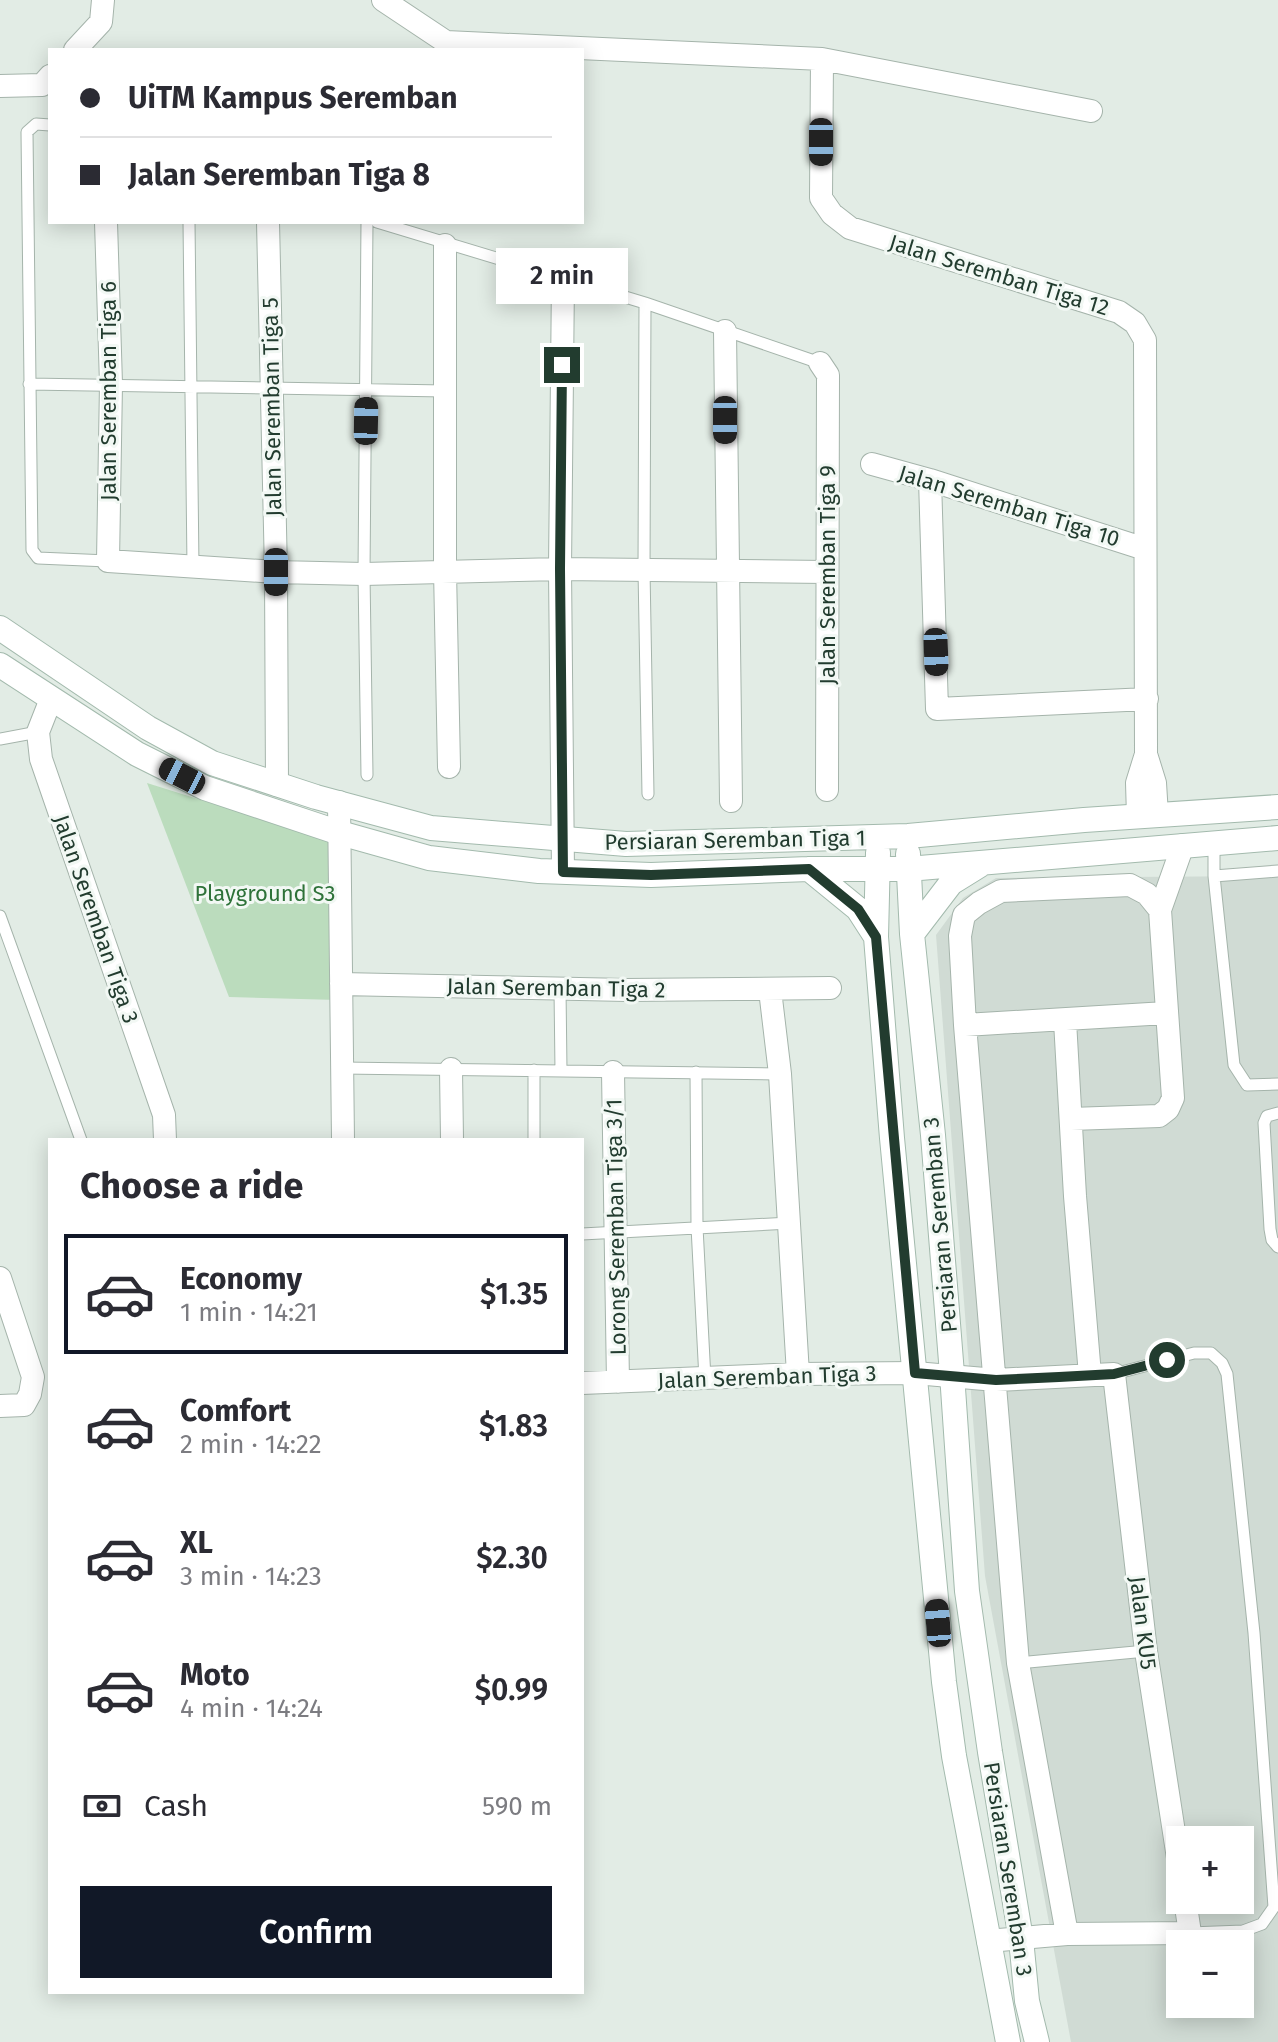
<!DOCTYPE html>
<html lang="en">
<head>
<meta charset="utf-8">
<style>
  :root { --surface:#fff; --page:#f7f7f7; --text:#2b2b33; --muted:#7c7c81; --line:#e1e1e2; --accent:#111827 }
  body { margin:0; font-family:"Fira Sans",sans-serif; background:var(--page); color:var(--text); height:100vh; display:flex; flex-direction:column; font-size:30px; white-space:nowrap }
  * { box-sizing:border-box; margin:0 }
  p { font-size:26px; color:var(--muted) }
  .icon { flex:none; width:44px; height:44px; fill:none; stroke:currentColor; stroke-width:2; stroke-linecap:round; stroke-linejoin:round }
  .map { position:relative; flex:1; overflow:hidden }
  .drawer { position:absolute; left:48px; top:1138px; width:536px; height:856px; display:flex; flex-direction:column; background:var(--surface); border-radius:0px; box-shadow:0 4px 20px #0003 }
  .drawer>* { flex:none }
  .hud { position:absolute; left:48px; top:48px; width:536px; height:176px; border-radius:0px; box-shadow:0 4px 20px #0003; display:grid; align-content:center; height:176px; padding:0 32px; background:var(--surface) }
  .buttons { position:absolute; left:1166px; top:1826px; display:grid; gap:16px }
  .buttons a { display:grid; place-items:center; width:88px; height:88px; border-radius:0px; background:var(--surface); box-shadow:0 4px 20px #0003; font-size:40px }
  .end { position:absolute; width:36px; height:36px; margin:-18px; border:10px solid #223c2f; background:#fff; box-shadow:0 0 0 4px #fff }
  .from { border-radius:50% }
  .bubble { position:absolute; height:56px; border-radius:0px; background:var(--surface); box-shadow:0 4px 20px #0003; font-size:26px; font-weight:600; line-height:56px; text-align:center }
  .car { position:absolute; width:24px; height:48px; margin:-24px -12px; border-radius:10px; box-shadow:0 0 6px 2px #0007; background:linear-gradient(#222 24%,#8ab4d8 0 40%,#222 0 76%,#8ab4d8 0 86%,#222 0) }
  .hud b { display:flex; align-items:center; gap:28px; height:76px; font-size:30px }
  .hud b+b { border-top:2px solid var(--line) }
  .hud i { width:20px; height:20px; background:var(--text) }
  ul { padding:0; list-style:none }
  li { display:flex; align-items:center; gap:24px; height:120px; margin:0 16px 12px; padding:0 16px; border:4px solid transparent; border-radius:0px }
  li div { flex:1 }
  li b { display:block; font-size:30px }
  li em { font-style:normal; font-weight:600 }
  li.on { border-color:var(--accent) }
  li>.icon { width:72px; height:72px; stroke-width:1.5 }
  h2 { padding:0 32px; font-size:36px; line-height:96px }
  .pay { display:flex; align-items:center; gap:20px; height:88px; padding:0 32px; font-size:30px }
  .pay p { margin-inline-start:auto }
  .button { display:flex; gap:16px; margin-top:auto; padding:16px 32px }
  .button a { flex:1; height:92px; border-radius:0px; background:var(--accent); color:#fff; font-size:32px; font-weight:600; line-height:92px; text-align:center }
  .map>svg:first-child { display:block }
</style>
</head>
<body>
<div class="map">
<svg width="1278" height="2042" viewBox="0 0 1278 2042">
  <rect width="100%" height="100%" fill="#e2ece5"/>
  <path fill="#d0dbd4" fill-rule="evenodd" d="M1278,876V2042H1071L985,1576L936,935L963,898L996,878ZM1180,1840H1240V1900H1180ZM1180,1944H1240V2004H1180Z"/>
  <path fill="#bbdcbd" d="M147,783L332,841L338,1000L229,997Z"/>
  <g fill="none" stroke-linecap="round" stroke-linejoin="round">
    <g stroke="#a5b4ab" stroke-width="13">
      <path id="lane" d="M50,125L36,124L27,132L32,550L38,558L108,561
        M189,222L193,567
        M367,222L364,574L367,775
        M377,222L645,303L820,363
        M645,303L644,570L648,794
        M29,384L445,391
        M0,739L38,732
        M1214,843V876L1234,1065L1247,1085L1278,1084
        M1214,876L1278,871
        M0,916L81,1140
        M560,989L561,1070
        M342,1068L780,1074
        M534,1070V1140
        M696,1072L697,1227L705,1379
        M1278,1113L1267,1116L1264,1123L1270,1229L1272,1240L1278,1247
        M582,1234L790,1223
        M1114,1374L1194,1353H1211L1222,1363L1227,1374L1254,1633L1274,1907L1262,1924L1243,1931L1190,1933
        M1018,1663L1146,1651"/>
    </g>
    <g stroke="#a5b4ab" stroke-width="24">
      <path id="street" d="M383,0L446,42L822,59L1091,111
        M75,50L101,22L103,0
        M822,59L821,198L832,214L850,228L1119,312L1135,323L1145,340L1146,754L1137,783L1138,816
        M0,86L42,85L50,76
        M106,222L111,384L108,561L276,572L364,574L560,569L826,572
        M268,222L276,572L277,785
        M445,245V570L449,767
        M725,331L731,801
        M820,363L828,375L827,790
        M872,464L930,480L1145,549
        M930,480L937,709L1147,699
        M51,699L38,732L41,759L164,1115L165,1140
        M1146,754L1155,783L1157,815
        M339,802L343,1140
        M563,872L560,569L563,278
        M341,984L627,990L830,988
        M770,990L780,1074L798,1374
        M1065,1021L1075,1196L1090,1375
        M965,1025L1166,1013
        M451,1069L452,1140
        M613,1072L618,1382
        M1071,1119L1159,1116L1168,1109L1173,1098L1160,910L1183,845
        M0,1278L33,1377L30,1394L24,1405L0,1406
        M582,1383L798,1374L915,1373L996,1380L1114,1374L1146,1651L1180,1871
        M1067,1934L1018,1663L965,1025L960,936L964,915L979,903L1001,891L1130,885L1147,894L1160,910
        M988,1941L1067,1934L1190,1933L1185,1900"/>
    </g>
    <g stroke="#a3baad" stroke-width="26">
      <path id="secondary" d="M0,628L148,728L212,763L316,797L431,828L626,844L908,836L1084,820L1278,807
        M0,665L137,754L205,788L340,833L429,858L539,871L651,875L809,869H908L1278,838
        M878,853L876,937L892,1138L944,1682L954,1756L1008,2042
        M908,854L912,934L933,1135L952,1374L967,1591L990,1752L1021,1939L1027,2001L1037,2042
        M809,869L858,909L876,937
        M912,934L951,883L980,865"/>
    </g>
    <use href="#lane" stroke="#fff" stroke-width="11"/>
    <use href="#street" stroke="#fff" stroke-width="22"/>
    <use href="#secondary" stroke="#fff" stroke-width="24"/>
  </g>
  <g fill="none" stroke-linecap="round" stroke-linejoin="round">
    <path stroke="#223c2f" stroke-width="10" d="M562,365L560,569L563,872L651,875L809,869L858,909L876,937L915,1373L996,1380L1059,1377L1114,1374L1167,1360"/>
  </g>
  <g text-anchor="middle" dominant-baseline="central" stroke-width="6" stroke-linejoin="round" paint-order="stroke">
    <g font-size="22" fill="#223c2f" stroke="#f2f8f4">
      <text transform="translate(999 275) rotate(17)">Jalan Seremban Tiga 12</text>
      <text transform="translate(108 391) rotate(-90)">Jalan Seremban Tiga 6</text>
      <text transform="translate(272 407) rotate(-91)">Jalan Seremban Tiga 5</text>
      <text transform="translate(1009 506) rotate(17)">Jalan Seremban Tiga 10</text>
      <text transform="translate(827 575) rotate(-90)">Jalan Seremban Tiga 9</text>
      <text transform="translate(735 840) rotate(-1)">Persiaran Seremban Tiga 1</text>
      <text transform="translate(96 919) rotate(71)">Jalan Seremban Tiga 3</text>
      <text transform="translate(556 988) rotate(1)">Jalan Seremban Tiga 2</text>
      <text transform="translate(940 1225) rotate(-95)">Persiaran Seremban 3</text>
      <text transform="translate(616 1227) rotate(-91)">Lorong Seremban Tiga 3/1</text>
      <text transform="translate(767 1377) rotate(-2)">Jalan Seremban Tiga 3</text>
      <text transform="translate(1143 1623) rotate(83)">Jalan KU5</text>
      <text transform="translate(1008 1869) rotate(81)">Persiaran Seremban 3</text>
    </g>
    <g font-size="22" fill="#2e7239" stroke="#f2f8f4">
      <text x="265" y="893">Playground S3</text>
    </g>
  </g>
</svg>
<div class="buttons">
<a>+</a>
<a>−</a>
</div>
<i class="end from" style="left:1167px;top:1360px"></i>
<i class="end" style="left:562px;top:365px"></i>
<div class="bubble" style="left:496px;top:248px;width:132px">2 min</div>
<i class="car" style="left:821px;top:142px;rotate:180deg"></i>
<i class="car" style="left:725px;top:420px;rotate:180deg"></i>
<i class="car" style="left:366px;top:421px;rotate:1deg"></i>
<i class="car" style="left:276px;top:572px;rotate:180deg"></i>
<i class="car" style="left:936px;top:652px;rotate:178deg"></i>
<i class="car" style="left:182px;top:776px;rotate:297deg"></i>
<i class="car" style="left:938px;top:1623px;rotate:355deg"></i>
<div class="hud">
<b><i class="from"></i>UiTM Kampus Seremban</b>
<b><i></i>Jalan Seremban Tiga 8</b>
</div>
<section class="drawer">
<h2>Choose a ride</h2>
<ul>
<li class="on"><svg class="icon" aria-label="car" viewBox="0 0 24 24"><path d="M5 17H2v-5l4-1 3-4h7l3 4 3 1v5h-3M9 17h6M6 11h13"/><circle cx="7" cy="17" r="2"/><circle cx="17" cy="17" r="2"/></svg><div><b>Economy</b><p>1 min · 14:21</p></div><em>$1.35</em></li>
<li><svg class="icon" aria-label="car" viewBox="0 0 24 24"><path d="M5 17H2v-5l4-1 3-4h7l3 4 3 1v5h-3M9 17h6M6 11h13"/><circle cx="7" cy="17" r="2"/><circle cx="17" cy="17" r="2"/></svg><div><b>Comfort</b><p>2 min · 14:22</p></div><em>$1.83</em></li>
<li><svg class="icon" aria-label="car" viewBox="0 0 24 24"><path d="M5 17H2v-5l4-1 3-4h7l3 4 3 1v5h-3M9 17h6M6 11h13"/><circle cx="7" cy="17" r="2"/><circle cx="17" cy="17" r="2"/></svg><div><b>XL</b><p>3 min · 14:23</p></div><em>$2.30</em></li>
<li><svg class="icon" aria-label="car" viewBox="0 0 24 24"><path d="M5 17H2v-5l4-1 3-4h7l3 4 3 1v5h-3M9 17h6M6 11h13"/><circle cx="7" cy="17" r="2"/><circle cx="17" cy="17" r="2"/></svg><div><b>Moto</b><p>4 min · 14:24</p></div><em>$0.99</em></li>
</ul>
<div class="pay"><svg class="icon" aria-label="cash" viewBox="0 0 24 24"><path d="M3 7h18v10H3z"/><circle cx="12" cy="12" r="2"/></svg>Cash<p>590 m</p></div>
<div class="button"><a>Confirm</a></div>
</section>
</div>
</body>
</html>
